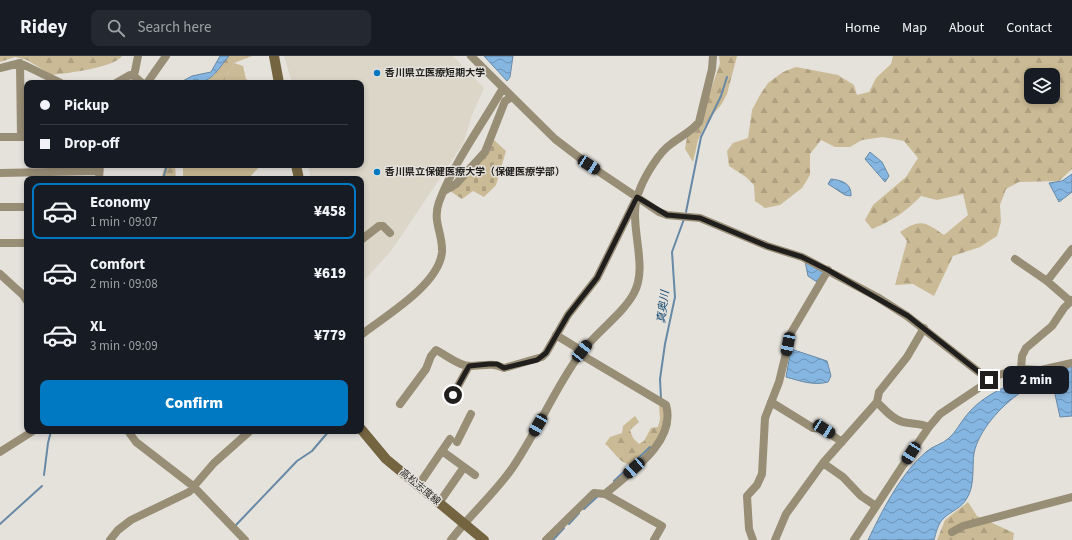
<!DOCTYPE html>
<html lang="en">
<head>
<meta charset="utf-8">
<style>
  :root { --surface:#171b24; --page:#242831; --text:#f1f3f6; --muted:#9ea1a6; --line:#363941; --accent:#0079c2 }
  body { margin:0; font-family:"Source Sans 3","Noto Sans JP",sans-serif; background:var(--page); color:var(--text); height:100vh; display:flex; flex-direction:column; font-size:15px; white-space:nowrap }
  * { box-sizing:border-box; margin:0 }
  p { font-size:13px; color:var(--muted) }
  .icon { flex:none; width:22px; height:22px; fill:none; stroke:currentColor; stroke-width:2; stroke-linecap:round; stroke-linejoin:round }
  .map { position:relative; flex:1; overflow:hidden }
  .panel { position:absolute; left:24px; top:120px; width:340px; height:258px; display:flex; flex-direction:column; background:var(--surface); border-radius:8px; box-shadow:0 2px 6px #0003 }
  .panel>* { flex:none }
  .guide { position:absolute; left:24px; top:24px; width:340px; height:88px; border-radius:8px; box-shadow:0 2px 6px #0003; display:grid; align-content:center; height:88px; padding:0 16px; background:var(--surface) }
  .controls { position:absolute; left:1024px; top:12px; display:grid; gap:8px }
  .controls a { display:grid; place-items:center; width:36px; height:36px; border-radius:8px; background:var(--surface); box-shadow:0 2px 6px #0003; font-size:20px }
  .end { position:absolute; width:18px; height:18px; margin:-9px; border:5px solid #201f1d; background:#fff; box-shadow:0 0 0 2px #fff }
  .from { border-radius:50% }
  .bubble { position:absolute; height:28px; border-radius:8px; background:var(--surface); box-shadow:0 2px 6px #0003; font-size:13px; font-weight:800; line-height:28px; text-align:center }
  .car { position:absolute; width:12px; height:24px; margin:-12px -6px; border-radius:5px; box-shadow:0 0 3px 1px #0007; background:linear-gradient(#222 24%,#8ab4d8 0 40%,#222 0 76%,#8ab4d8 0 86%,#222 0) }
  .guide b { display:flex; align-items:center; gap:14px; height:38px; font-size:15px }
  .guide b+b { border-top:1px solid var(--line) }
  .guide i { width:10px; height:10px; background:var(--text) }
  ul { padding:7px 0 0; list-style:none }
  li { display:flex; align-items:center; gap:12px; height:56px; margin:0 8px 6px; padding:0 8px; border:2px solid transparent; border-radius:8px }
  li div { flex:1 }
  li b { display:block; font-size:15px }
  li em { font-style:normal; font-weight:800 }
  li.selected { border-color:var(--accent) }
  li>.icon { width:36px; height:36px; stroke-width:1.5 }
  .action { display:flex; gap:8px; margin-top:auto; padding:8px 16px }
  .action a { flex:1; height:46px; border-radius:8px; background:var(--accent); color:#fff; font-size:16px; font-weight:800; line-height:46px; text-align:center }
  header { display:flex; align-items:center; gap:24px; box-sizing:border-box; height:56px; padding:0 20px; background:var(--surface); border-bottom:1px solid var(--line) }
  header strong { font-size:19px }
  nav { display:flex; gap:22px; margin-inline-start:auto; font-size:14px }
  .search { width:280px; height:36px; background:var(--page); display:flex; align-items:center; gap:10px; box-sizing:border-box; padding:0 14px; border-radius:8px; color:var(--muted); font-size:15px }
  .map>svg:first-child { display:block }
</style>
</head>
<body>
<header>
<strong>Ridey</strong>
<div class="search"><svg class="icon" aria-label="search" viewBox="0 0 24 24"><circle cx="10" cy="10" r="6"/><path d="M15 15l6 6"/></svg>Search here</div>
<nav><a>Home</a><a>Map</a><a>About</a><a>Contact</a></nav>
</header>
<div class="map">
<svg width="1072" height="484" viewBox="0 0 1072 484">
  <defs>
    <pattern id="forest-firs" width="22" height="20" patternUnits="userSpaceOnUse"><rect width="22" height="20" fill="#caba95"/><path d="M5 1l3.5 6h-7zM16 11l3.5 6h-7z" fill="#ad9f80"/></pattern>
    <pattern id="cemetery-stones" width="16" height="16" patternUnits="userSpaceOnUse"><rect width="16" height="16" fill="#caba95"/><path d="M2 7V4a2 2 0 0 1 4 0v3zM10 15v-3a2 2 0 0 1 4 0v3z" fill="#ad9f80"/></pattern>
    <pattern id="water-waves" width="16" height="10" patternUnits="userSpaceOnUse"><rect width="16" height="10" fill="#85b6e1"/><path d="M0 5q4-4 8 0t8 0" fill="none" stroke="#6c93b6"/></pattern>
  </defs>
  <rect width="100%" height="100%" fill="#e5e2dc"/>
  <path fill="#dcd6c9" d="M284,0H453L484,32L472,59L463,88L391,195L361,228V123H311L308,109H361V27H292Z"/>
  <path fill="url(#forest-firs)" fill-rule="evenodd" d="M0,0H122C113,12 68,17 52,19L27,4L15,1L0,6Z
    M229,0H252L234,7L223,27H204L214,19Z
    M719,0H737L727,38L721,49L708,64L698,84L693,106L685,93L687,81L705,51L720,7Z
    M893,0H1072V113L1059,125L1019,126L1006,133L1000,149L1001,166L997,180L980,191L953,200L934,240L913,228L895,229L907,185L900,176C921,162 925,166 944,179L968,159L963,138L937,144L921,140C905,156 894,164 872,173L865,164L873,149L906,121L918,102L904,85L883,81L862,84L850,91H835L821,84L810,98V119L802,132L780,149L765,152L755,145L754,129L746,121L729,110L727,95L733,87L748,82L752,54L760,39L768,27L783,16L796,11L838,19L854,29L857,39L869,36L876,22L891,8ZM1031,19H1053V41H1031Z
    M165,109H175L176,123H161Z
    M659,350L664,351C664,358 665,369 663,376C660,386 640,411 628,408C618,406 613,393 605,388L610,381L622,377L623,370L635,360L639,366L630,374L633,382L639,388L644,385L651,372L658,371L660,363Z
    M968,446L977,460L1014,477L1013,484H937L945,464Z"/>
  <path fill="url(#cemetery-stones)" d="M494,84L506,95L496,129L484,141L473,135L462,143L450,135L458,116L463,117Z"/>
  <path fill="#caba95" d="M234,7L243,10L246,23L251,26L260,24L261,27H223Z
    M183,109H261L248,123H183Z"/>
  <path fill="url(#water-waves)" stroke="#6789a6" d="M220,0H229C209,25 211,27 179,27L192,20L211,16Z
    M484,0H513L510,21L507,25Z
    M870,96L882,106L889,120L885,126L865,103Z
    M1072,118V136L1059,146L1049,127L1062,125Z
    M831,123C841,124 852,127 851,140L845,139L828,128Z
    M805,205L824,216L817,226L808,220Z
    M791,293L827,305L831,320L828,326C814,330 800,325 786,321Z
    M1072,309V360L1060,361L1051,320L1059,314Z
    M1039,321V328C1033,333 1026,333 1020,337C1001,350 979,374 974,397C972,411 975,430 967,442C962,452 951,455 944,462C938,467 936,477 934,484H868C882,455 901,417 926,396C932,390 943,388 949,382C956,376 960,367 966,360C982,339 1013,325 1039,321Z"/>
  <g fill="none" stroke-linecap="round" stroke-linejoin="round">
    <path stroke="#6789a6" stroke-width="2" d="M163,123L167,109
      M686,156L701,81L721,40L727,21
      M661,343L660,323L665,288L675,241L672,196L684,163
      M44,419L48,387L51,375
      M614,425L650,391
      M584,453L598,440
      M0,468L42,430
      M569,468L579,457
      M236,469L297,405L312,395L329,375
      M553,484L564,472"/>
    <path stroke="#988d75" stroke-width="8" d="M471,0L555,83L589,109L659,156L667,159L700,162L767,190L802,201L877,241L907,260L989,324
      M20,7L21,81
      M0,12L20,7L61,27
      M134,20L138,0
      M116,27L130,19L134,20L142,27
      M147,27L166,0
      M0,81H27
      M0,117L99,115
      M99,123L100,109
      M444,135L456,128L485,96L505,45L512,41
      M0,151H27
      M361,184L379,170H383L390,177
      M0,187H26L27,185
      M1015,203L1047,225L1070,245
      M0,218L23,239L27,245
      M1047,225L1072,193
      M924,272L907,301L879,336L877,346C884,353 893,364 903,366C912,368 920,367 929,371
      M361,279C385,260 439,229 442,196C443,177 432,166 439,146C454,106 482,69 503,32
      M556,279L582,295
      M580,298L666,349C677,386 629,417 605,438
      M1021,313L1022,300L1026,292L1052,270L1064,252L1072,244
      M453,339L469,310
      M771,346L813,372L823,373L842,386
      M400,348L426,313L431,300L436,294C446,299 459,310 470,310C483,310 492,306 504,312L542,301L546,297L568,259L597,222L635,145
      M128,375L136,386L193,430L245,484
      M457,386L471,358
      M442,395L475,419
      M0,396L33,375
      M418,430L450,383
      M439,447L464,411
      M876,450L861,440L843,421L823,407L877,346
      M952,476L963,470L1072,441
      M110,484L118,474L131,464L189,436L214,407L250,375
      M451,484C471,457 497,436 515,408C539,372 555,332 580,298C595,277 623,258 634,237C650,207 625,165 640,133C645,120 659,96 671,88C681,80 691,76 699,66L712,13L713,0
      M546,484L594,437L605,438L662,470L654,484
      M753,484L749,473L747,440L757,429L762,418L765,362L779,326L791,277L828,214
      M775,484L786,458L823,407
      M854,484L911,397L929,371L940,358L998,319L1021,313L1041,314L1072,307"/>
    <path stroke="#746440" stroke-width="10" d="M274,0L279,27
      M296,109L299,123
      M361,373L386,403L484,484"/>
  </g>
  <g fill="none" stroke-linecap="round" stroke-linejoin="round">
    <path stroke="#201f1d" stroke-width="5" d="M453,339L469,310L489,308H497L504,312L537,304L546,297L568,259L597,222L637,141L667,159L700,162L767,190L802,201L828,214L908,260L989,324"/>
  </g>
  <g fill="#0079c2" stroke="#e5e2dc" stroke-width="1.5">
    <circle cx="377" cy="17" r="4"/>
    <circle cx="377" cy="116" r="4"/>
  </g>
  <g text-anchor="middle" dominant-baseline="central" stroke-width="3" stroke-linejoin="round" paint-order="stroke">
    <g font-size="10" font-weight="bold" fill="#201f1d" stroke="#e5e2dc" text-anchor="start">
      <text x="385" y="17">香川県立医療短期大学</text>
      <text x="385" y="116">香川県立保健医療大学（保健医療学部）</text>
    </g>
    <g font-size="10" fill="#201f1d" stroke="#e5e2dc">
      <text transform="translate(420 431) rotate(40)">高松志度線</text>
    </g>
    <g font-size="11" font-style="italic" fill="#114872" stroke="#e5e2dc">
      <text transform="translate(663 251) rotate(-83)">真奥川</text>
    </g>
  </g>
</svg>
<div class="controls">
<a><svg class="icon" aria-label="layers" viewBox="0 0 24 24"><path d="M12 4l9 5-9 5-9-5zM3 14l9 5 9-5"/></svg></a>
</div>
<i class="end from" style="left:453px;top:339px"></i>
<i class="end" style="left:989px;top:324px"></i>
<div class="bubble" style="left:1003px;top:310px;width:66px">2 min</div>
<i class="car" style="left:589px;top:109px;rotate:123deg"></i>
<i class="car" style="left:788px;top:288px;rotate:191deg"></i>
<i class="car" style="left:582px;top:295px;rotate:38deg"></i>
<i class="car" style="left:538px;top:369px;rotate:210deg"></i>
<i class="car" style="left:824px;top:373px;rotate:123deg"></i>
<i class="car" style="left:911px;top:397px;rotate:213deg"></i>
<i class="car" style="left:634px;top:412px;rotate:228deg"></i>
<div class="guide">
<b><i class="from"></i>Pickup</b>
<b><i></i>Drop-off</b>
</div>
<section class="panel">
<ul>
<li class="selected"><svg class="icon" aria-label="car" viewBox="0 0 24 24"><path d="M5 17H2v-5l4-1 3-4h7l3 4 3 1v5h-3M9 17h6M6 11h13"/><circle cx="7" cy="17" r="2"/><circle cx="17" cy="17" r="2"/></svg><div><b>Economy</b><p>1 min · 09:07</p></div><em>¥458</em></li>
<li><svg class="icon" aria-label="car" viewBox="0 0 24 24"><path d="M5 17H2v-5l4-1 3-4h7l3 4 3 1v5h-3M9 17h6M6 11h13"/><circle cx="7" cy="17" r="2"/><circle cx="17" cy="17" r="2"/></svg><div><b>Comfort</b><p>2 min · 09:08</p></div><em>¥619</em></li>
<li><svg class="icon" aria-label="car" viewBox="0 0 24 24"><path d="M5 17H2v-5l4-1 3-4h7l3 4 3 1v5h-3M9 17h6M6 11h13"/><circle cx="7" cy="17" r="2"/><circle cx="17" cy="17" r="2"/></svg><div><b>XL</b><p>3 min · 09:09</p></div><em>¥779</em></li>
</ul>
<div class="action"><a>Confirm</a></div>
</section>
</div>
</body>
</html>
